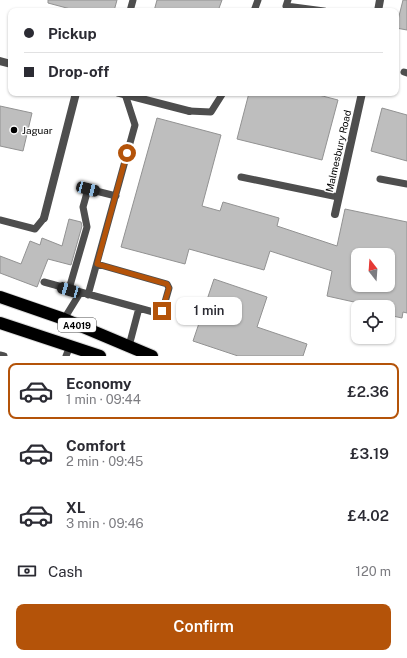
<!DOCTYPE html>
<html lang="en">
<head>
<meta charset="utf-8">
<style>
  :root { --surface:#fff; --page:#f7f7f7; --text:#2b2b33; --muted:#7c7c81; --line:#e1e1e2; --accent:#b45309 }
  body { margin:0; font-family:"Public Sans",sans-serif; background:var(--page); color:var(--text); height:100vh; display:flex; flex-direction:column; font-size:15px; white-space:nowrap }
  * { box-sizing:border-box; margin:0 }
  p { font-size:13px; color:var(--muted) }
  .icon { flex:none; width:22px; height:22px; fill:none; stroke:currentColor; stroke-width:2; stroke-linecap:round; stroke-linejoin:round }
  .map { position:relative; height:356px; overflow:hidden }
  .panel { display:flex; flex-direction:column; background:var(--surface); flex:1 }
  .panel>* { flex:none }
  .top-card { position:absolute; left:8px; top:8px; width:391px; height:88px; border-radius:8px; box-shadow:0 1px 3px #0004; display:grid; align-content:center; height:88px; padding:0 16px; background:var(--surface) }
  .needle { width:26px; rotate:343deg }
  .fabs { position:absolute; left:351px; top:248px; display:grid; gap:8px }
  .fabs a { display:grid; place-items:center; width:44px; height:44px; border-radius:8px; background:var(--surface); box-shadow:0 1px 3px #0004; font-size:20px }
  .end { position:absolute; width:18px; height:18px; margin:-9px; border:5px solid #b45309; background:#fff; box-shadow:0 0 0 2px #fff }
  .from { border-radius:50% }
  .bubble { position:absolute; height:28px; border-radius:8px; background:var(--surface); box-shadow:0 1px 3px #0004; font-size:13px; font-weight:600; line-height:28px; text-align:center }
  .car { position:absolute; width:12px; height:24px; margin:-12px -6px; border-radius:5px; box-shadow:0 0 3px 1px #0007; background:linear-gradient(#222 24%,#8ab4d8 0 40%,#222 0 76%,#8ab4d8 0 86%,#222 0) }
  .top-card b { display:flex; align-items:center; gap:14px; height:38px; font-size:15px }
  .top-card b+b { border-top:1px solid var(--line) }
  .top-card i { width:10px; height:10px; background:var(--text) }
  ul { padding:7px 0 0; list-style:none }
  li { display:flex; align-items:center; gap:12px; height:56px; margin:0 8px 6px; padding:0 8px; border:2px solid transparent; border-radius:8px }
  li div { flex:1 }
  li b { display:block; font-size:15px }
  li em { font-style:normal; font-weight:600 }
  li.current { border-color:var(--accent) }
  li>.icon { width:36px; height:36px; stroke-width:1.5 }
  .pay { display:flex; align-items:center; gap:10px; height:44px; padding:0 16px; font-size:15px }
  .pay p { margin-inline-start:auto }
  .cta { display:flex; gap:8px; margin-top:auto; padding:8px 16px }
  .cta a { flex:1; height:46px; border-radius:8px; background:var(--accent); color:#fff; font-size:16px; font-weight:600; line-height:46px; text-align:center }
  .map>svg:first-child { display:block }
</style>
</head>
<body>
<div class="map">
<svg width="407" height="356" viewBox="0 0 407 356">
  <rect width="100%" height="100%" fill="#fff"/>
  <path fill="#bebebe" stroke="#929292" fill-rule="evenodd" d="M48,0H117L114,11H78L48,3Z
    M157,0H222L218,11H154Z
    M403,0H407V30L396,28Z
    M249,93H311L338,100L322,160L237,139Z
    M0,106L32,113L23,151L0,146Z
    M382,108L407,115V161L371,151Z
    M157,118L221,135L202,206L220,211L223,202L279,218L277,226L337,246L345,209L407,222V313L403,312L402,318L388,315L390,309L388,307L366,304L365,307H353L354,302L327,296L332,271L270,251L264,270L189,249L185,264L121,247ZM358,255H388V285H358Z
    M69,219L81,222L82,226L71,265L48,259L37,287L0,273V256L21,264L30,241L40,245L42,238L62,246Z
    M214,279L267,297L257,327L307,344L303,356H238L193,341Z"/>
  <g fill="none" stroke-linecap="round" stroke-linejoin="round">
    <g stroke="#dbdbdb" stroke-width="14">
      <path id="highway" d="M0,297L64,319L152,356
        M0,323L100,356"/>
    </g>
    <path stroke="#4e4e4e" stroke-width="7" d="M288,0L286,6L324,11
      M130,11L133,0
      M254,11L258,0
      M404,72L407,73
      M189,111L211,112L223,93
      M241,177L338,197
      M380,179L407,184
      M0,220L35,229L44,218
      M44,282L157,313L163,309L169,288L167,284L97,264
      M69,289L87,227L83,207L88,189L116,196
      M88,295L135,125L125,94
      M64,319L80,293
      M129,346L139,308
      M0,355L4,356
      M66,356L70,346"/>
    <path stroke="#4e4e4e" stroke-width="8" d="M378,11L380,0
      M0,61L11,64
      M119,93L189,111
      M335,214L362,93
      M44,218L76,93"/>
    <use href="#highway" stroke="#000" stroke-width="12"/>
  </g>
  <g fill="none" stroke-linecap="round" stroke-linejoin="round">
    <path stroke="#b45309" stroke-width="5" d="M127,153L97,264L167,284L169,288L162,311"/>
  </g>
  <circle fill="#000" stroke="#fff" stroke-width="1.5" cx="14" cy="130" r="4"/>
  <g text-anchor="middle" dominant-baseline="central" stroke-width="3" stroke-linejoin="round" paint-order="stroke">
    <rect fill="#fff" stroke="#4c4c4c" stroke-width="1" x="58" y="318" width="38" height="14" rx="3"/>
    <g font-size="9" font-weight="bold" fill="#000">
      <text x="77" y="325">A4019</text>
    </g>
    <g font-size="10" fill="#000" stroke="#fff" text-anchor="start">
      <text x="22" y="130">Jaguar</text>
    </g>
    <g font-size="10" fill="#000" stroke="#fff">
      <text transform="translate(338 151) rotate(-77)">Malmesbury Road</text>
    </g>
  </g>
</svg>
<div class="fabs">
<a><svg class="needle" viewBox="-14 -14 28 28"><path d="M0-13l5 13h-10z" fill="#e53935"/><path d="M0 13l5-13h-10z" fill="#7c7c81"/></svg></a>
<a><svg class="icon" aria-label="locate" viewBox="0 0 24 24"><circle cx="12" cy="12" r="6"/><path d="M12 2v4M12 18v4M2 12h4M18 12h4"/></svg></a>
</div>
<i class="end from" style="left:127px;top:153px"></i>
<i class="end" style="left:162px;top:311px"></i>
<div class="bubble" style="left:176px;top:297px;width:66px">1 min</div>
<i class="car" style="left:88px;top:189px;rotate:105deg"></i>
<i class="car" style="left:69px;top:290px;rotate:286deg"></i>
<div class="top-card">
<b><i class="from"></i>Pickup</b>
<b><i></i>Drop-off</b>
</div>
</div>
<section class="panel">
<ul>
<li class="current"><svg class="icon" aria-label="car" viewBox="0 0 24 24"><path d="M5 17H2v-5l4-1 3-4h7l3 4 3 1v5h-3M9 17h6M6 11h13"/><circle cx="7" cy="17" r="2"/><circle cx="17" cy="17" r="2"/></svg><div><b>Economy</b><p>1 min · 09:44</p></div><em>£2.36</em></li>
<li><svg class="icon" aria-label="car" viewBox="0 0 24 24"><path d="M5 17H2v-5l4-1 3-4h7l3 4 3 1v5h-3M9 17h6M6 11h13"/><circle cx="7" cy="17" r="2"/><circle cx="17" cy="17" r="2"/></svg><div><b>Comfort</b><p>2 min · 09:45</p></div><em>£3.19</em></li>
<li><svg class="icon" aria-label="car" viewBox="0 0 24 24"><path d="M5 17H2v-5l4-1 3-4h7l3 4 3 1v5h-3M9 17h6M6 11h13"/><circle cx="7" cy="17" r="2"/><circle cx="17" cy="17" r="2"/></svg><div><b>XL</b><p>3 min · 09:46</p></div><em>£4.02</em></li>
</ul>
<div class="pay"><svg class="icon" aria-label="cash" viewBox="0 0 24 24"><path d="M3 7h18v10H3z"/><circle cx="12" cy="12" r="2"/></svg>Cash<p>120 m</p></div>
<div class="cta"><a>Confirm</a></div>
</section>
</body>
</html>
